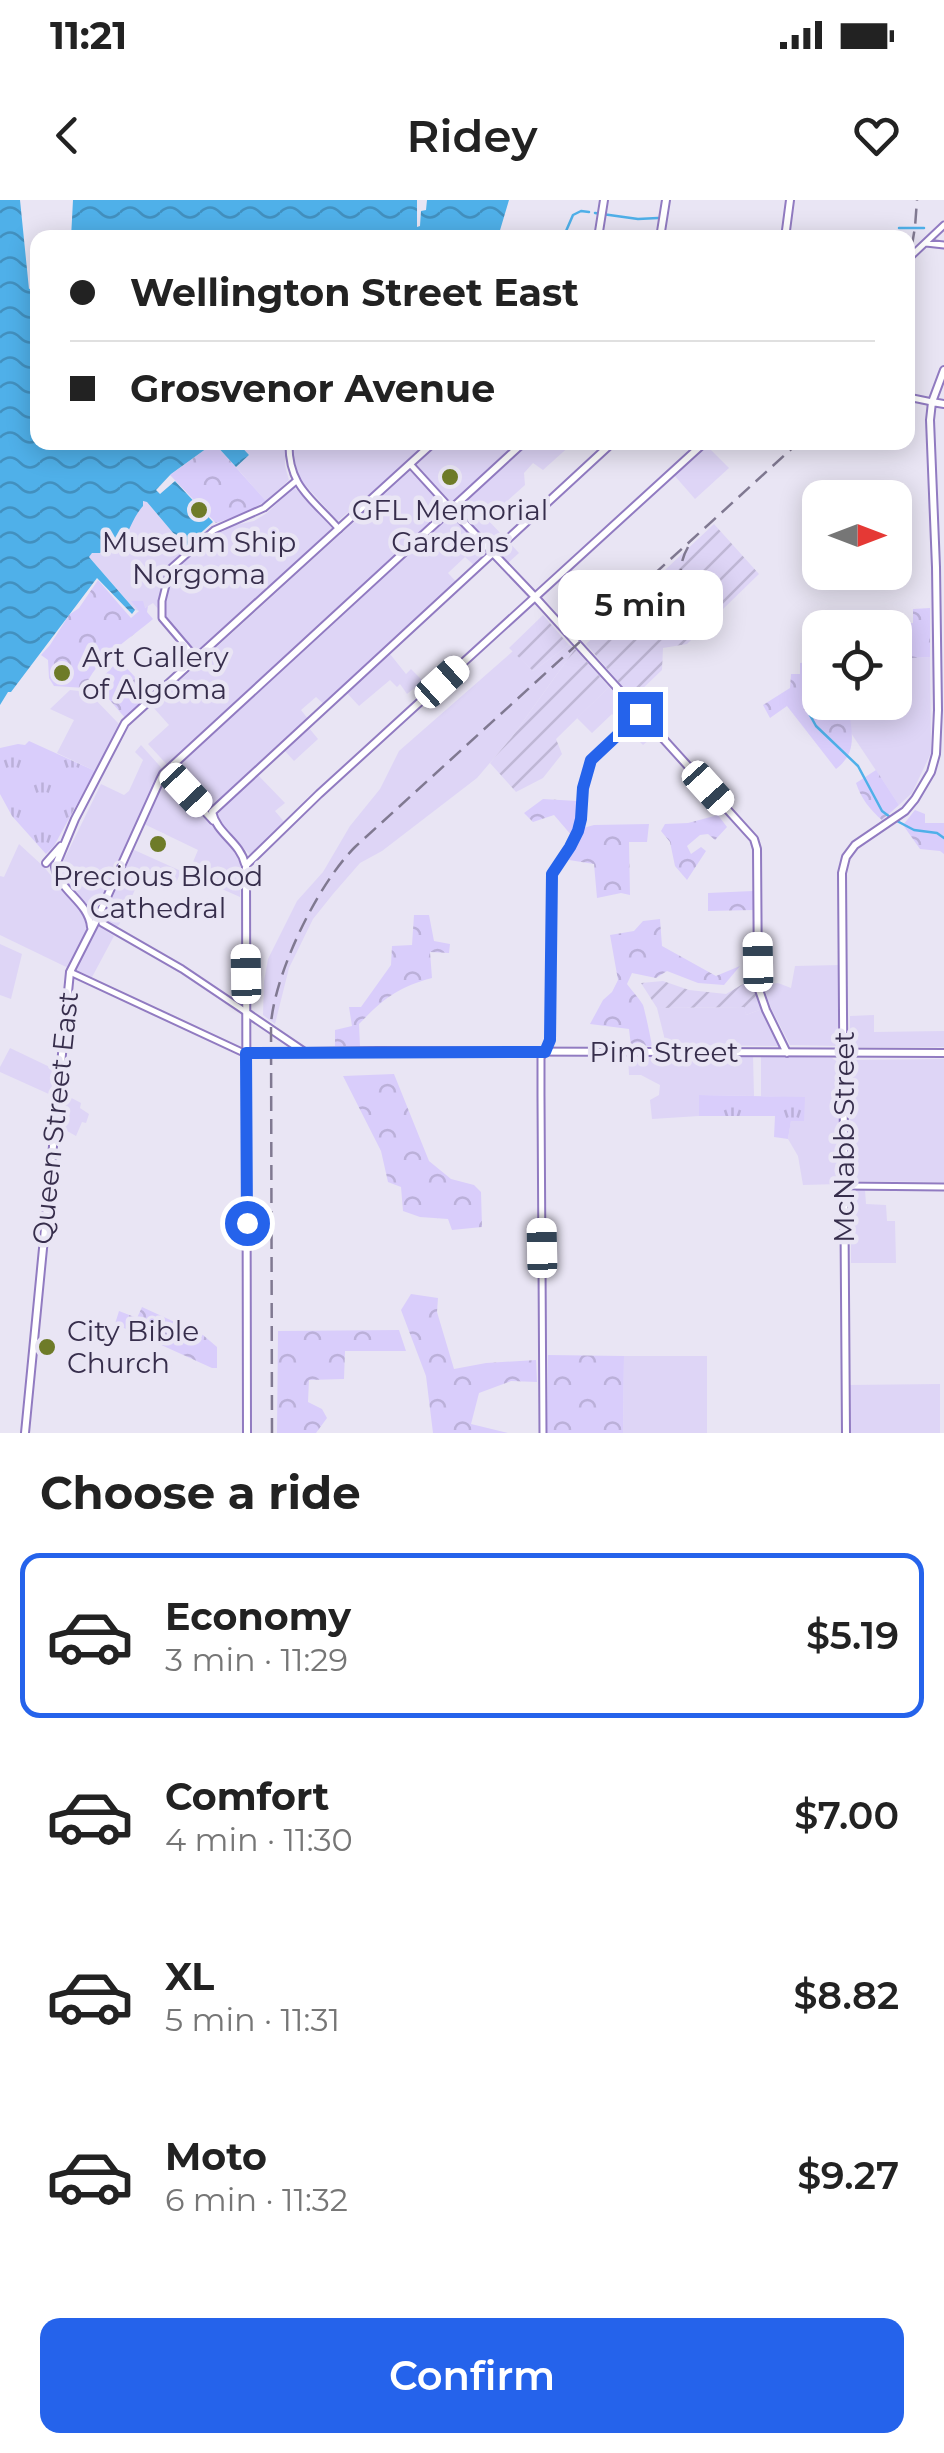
<!DOCTYPE html>
<html lang="en">
<head>
<meta charset="utf-8">
<style>
  :root { --surface:#fff; --page:#f6f6f6; --text:#222; --muted:#767676; --line:#e0e0e0; --accent:#2563eb }
  body { margin:0; font-family:Montserrat,sans-serif; background:var(--page); color:var(--text); height:100vh; display:flex; flex-direction:column; font-size:38px; white-space:nowrap }
  * { box-sizing:border-box; margin:0 }
  p { font-size:32px; color:var(--muted) }
  .icon { flex:none; width:55px; height:55px; fill:none; stroke:currentColor; stroke-width:2; stroke-linecap:round; stroke-linejoin:round }
  .map { position:relative; height:1233px; overflow:hidden }
  .side { display:flex; flex-direction:column; background:var(--surface); flex:1 }
  .side>* { flex:none }
  .guide { position:absolute; left:30px; top:30px; width:885px; height:220px; border-radius:20px; box-shadow:0 5px 25px #0003; display:grid; align-content:center; height:220px; padding:0 40px; background:var(--surface) }
  .needle { width:65px; rotate:90deg }
  .fabs { position:absolute; left:802px; top:280px; display:grid; gap:20px }
  .fabs a { display:grid; place-items:center; width:110px; height:110px; border-radius:20px; background:var(--surface); box-shadow:0 5px 25px #0003; font-size:50px }
  .end { position:absolute; width:45px; height:45px; margin:-22px; border:12px solid #2563eb; background:#fff; box-shadow:0 0 0 5px #fff }
  .from { border-radius:50% }
  .bubble { position:absolute; height:70px; border-radius:20px; background:var(--surface); box-shadow:0 5px 25px #0003; font-size:32px; font-weight:600; line-height:70px; text-align:center }
  .car { position:absolute; width:30px; height:60px; margin:-30px -15px; border-radius:12px; box-shadow:0 0 8px 2px #0007; background:linear-gradient(#fff 24%,#345 0 40%,#fff 0 76%,#345 0 86%,#fff 0) }
  .guide b { display:flex; align-items:center; gap:35px; height:95px; font-size:38px }
  .guide b+b { border-top:2px solid var(--line) }
  .guide i { width:25px; height:25px; background:var(--text) }
  ul { padding:0; list-style:none }
  li { display:flex; align-items:center; gap:30px; height:165px; margin:0 20px 15px; padding:0 20px; border:5px solid transparent; border-radius:20px }
  li div { flex:1 }
  li b { display:block; font-size:38px }
  li em { font-style:normal; font-weight:600 }
  li.on { border-color:var(--accent) }
  li>.icon { width:90px; height:90px; stroke-width:1.5 }
  h2 { padding:0 40px; font-size:45px; line-height:120px }
  .cta { display:flex; gap:20px; margin-top:auto; padding:20px 40px }
  .cta a { flex:1; height:115px; border-radius:20px; background:var(--accent); color:#fff; font-size:40px; font-weight:600; line-height:115px; text-align:center }
  .status { display:flex; justify-content:space-between; align-items:center; height:70px; padding:0 50px; background:var(--surface); direction:ltr }
  .status svg { height:28px; fill:currentColor }
  header { display:flex; justify-content:space-between; align-items:center; height:130px; padding:0 40px; background:var(--surface); font-size:45px; font-weight:600 }
  .map>svg:first-child { display:block }
</style>
</head>
<body>
<div class="status"><b>11:21</b><svg viewBox="0 0 49 12"><path d="M0 12V9h3v3zM5 12V6h3v6zM10 12V3h3v9zM15 12V0h3v12zM26 1h20v11H26zM47 4h2v5h-2z"/></svg></div>
<header><svg class="icon" aria-label="back" viewBox="0 0 24 24"><path d="M15 5l-7 7 7 7"/></svg>Ridey<svg class="icon" aria-label="heart" viewBox="0 0 24 24"><path d="M12 20l-8-8c-3-5 5-10 8-4 3-6 11-1 8 4z"/></svg></header>
<div class="map">
<svg width="944" height="1233" viewBox="0 0 944 1233">
  <defs>
    <pattern id="industrial-furrows" width="10" height="10" patternUnits="userSpaceOnUse" patternTransform="scale(2.5)"><rect width="10" height="10" fill="#ded5f6"/><path d="M-1 1l2-2M0 10L10 0M9 11l2-2" fill="none" stroke="#bfb7d5"/></pattern>
    <pattern id="grass-tufts" width="24" height="20" patternUnits="userSpaceOnUse" patternTransform="scale(2.5)"><rect width="24" height="20" fill="#d9cdfb"/><path d="M3 7l-1-3M5 7V3M7 7l1-3M15 17l-1-3M17 17v-4M19 17l1-3" fill="none" stroke="#bbb0d9"/></pattern>
    <pattern id="forest-crowns" width="20" height="18" patternUnits="userSpaceOnUse" patternTransform="scale(2.5)"><rect width="20" height="18" fill="#d9cdfb"/><path d="M2 6a3 3 0 1 1 6 0M12 15a3 3 0 1 1 6 0" fill="none" stroke="#bbb0d9"/></pattern>
    <pattern id="water-waves" width="16" height="10" patternUnits="userSpaceOnUse" patternTransform="scale(2.5)"><rect width="16" height="10" fill="#4fb0e9"/><path d="M0 5q4-4 8 0t8 0" fill="none" stroke="#4290bf"/></pattern>
  </defs>
  <rect width="100%" height="100%" fill="#e9e5f4"/>
  <path fill="#ded5f6" d="M238,243H285V266L289,280L266,301L236,267L249,255Z
    M292,243H428L338,321L297,276L294,265Z
    M439,243H573L543,270L533,263L524,273L525,285L487,319L519,353L508,363L415,264Z
    M707,246L729,268L695,299L674,275Z
    M410,271L489,354L476,367L465,357L448,373L462,388L390,454L406,474L411,469L423,481L407,494L400,484L397,487L390,480L359,506L346,492L329,509L316,497L301,510L312,524L309,528L318,539L294,561L284,550L257,574L285,603L275,611L286,624L250,655L148,544L169,525L152,506Z
    M294,287L332,328L197,454L153,403L140,411L135,410L89,357L92,353H100L109,345H120L125,339L133,316L143,306L142,301L147,302L185,347L194,351L227,327L254,321L267,313Z
    M569,445L575,449L512,537L477,578L382,651L360,663L333,694L313,719L289,768L275,824L263,815L264,781L268,759L297,701L323,672L350,626L380,589L399,551L513,451L533,471Z
    M930,457L931,553L912,593L899,605L851,533L849,503L895,502V459Z
    M609,487L655,535L643,545L612,514L592,533L577,518Z
    M70,490L88,492L120,525L95,571L57,553L74,520L50,509Z
    M141,545L241,657L240,697L188,674L198,650L144,624L132,649L181,671L174,688L143,672L119,725L115,727L92,712L58,672L101,584L124,595L129,591L143,560L135,552Z
    M19,644L43,666L89,720L114,736L91,779L0,735V676L4,677Z
    M0,744L22,754L11,799L0,795Z
    M840,765L841,846L790,845L771,808L763,785L778,783L791,788L795,766Z
    M745,807L746,815L762,809L780,846L664,845V836L657,808Z
    M874,815V832L944,831V847H850V816Z
    M10,848L54,869L51,895L0,872V867Z
    M628,855L753,856L754,896L700,895L699,916L652,919L650,900L659,895L660,885L641,875H629Z
    M761,856L832,858L839,863V984L803,985L798,956L788,939L791,920L805,898L761,896Z
    M944,859V982L849,981L850,860Z
    M64,894L81,903L80,908L89,914L86,923L82,922L76,936L60,927Z
    M851,989L865,990L866,1004L886,1005L887,1021H895L896,1063H851Z
    M624,1156H707V1233H623Z
    M940,1184V1233H850L848,1185Z"/>
  <path fill="url(#industrial-furrows)" d="M714,324L759,374L687,444L663,448L662,470L638,493L647,503L641,508L586,444Z
    M585,381L610,409L578,437L557,414L573,399L568,393Z
    M543,415L569,445L533,471L509,448Z
    M575,449L609,487L556,539L562,554L543,578L516,592L490,563L512,537Z
    M663,781L689,790L726,794L743,784L752,783L762,809L746,815L744,807L657,808L641,783Z"/>
  <path fill="url(#grass-tufts)" d="M29,541L95,571L54,646L46,654L12,616L0,594V548L18,544L25,545Z
    M699,895L805,897L804,921H791L788,939L774,937L775,916H699Z"/>
  <path fill="url(#forest-crowns)" d="M214,243L266,301L243,314L216,323L170,275Z
    M98,380L131,418L139,411L131,401H143L145,408L148,406L147,412L153,419C130,439 95,459 85,488L54,486L49,478L48,460L41,455L50,445L69,415L79,408Z
    M930,408V457L895,459V428L859,427L913,423V409Z
    M811,453H820V471L811,472L810,483L820,487V502L849,503C850,530 860,551 836,569L787,506L770,518L763,505L790,488L791,474H800V463L811,462Z
    M119,460L152,495L126,519L108,498L109,495L103,488L101,490L97,483Z
    M876,570L899,605L882,620C870,610 861,598 856,583Z
    M543,599L577,601L581,606L572,636L554,615L533,622L524,613Z
    M915,610L925,614V623H944V654L940,651L920,649L903,625Z
    M718,615L727,627L715,640L708,634L700,635L687,646L691,654L701,647L706,651L687,680L675,666L670,642L661,631L665,624L688,623Z
    M649,624L647,642H629L630,695L621,693L597,698L594,664L569,660L583,628L594,625Z
    M753,691V710L708,711V693Z
    M414,715H429L434,741L450,744L449,753L430,752L432,778C398,787 383,799 359,824L360,846H335V830L352,826L349,807H361L391,765L392,746L412,745Z
    M660,719L662,746L716,776L740,766L724,785L698,783L667,771L656,778L632,773L627,784C632,791 639,798 643,805C645,811 651,839 652,846H631L629,829L590,824L603,800L612,792L618,780L610,735L634,731L643,721Z
    M394,874L429,961L451,979L474,985L481,992L482,1027L452,1030L448,1019L420,1017L403,1011L401,987L388,982L381,951L343,876Z
    M411,1094L438,1098L437,1112L454,1169L486,1163L536,1160L537,1182L511,1181L479,1193L471,1224L508,1233H433L426,1176L401,1110Z
    M142,1107L203,1135L217,1147V1168H212L115,1124L119,1111L137,1118Z
    M399,1130L406,1151H345L344,1179L309,1180L308,1202L322,1209L327,1218L316,1233H277L278,1131Z
    M548,1155L624,1156L623,1233H547Z"/>
  <path fill="url(#water-waves)" d="M0,0H20L29,89L32,88L33,71L37,68L38,242L238,243L249,255L236,267L214,243L171,274L156,290L160,294L175,281L213,322L185,347L147,302L143,301V306C132,318 130,333 119,345H109L100,353H92L89,357L135,410L132,414L97,378L11,492H8L0,505Z
    M73,0H417V27L420,26L421,11L426,10L427,0H509L498,37L71,38Z"/>
  <g fill="none" stroke-linecap="round" stroke-linejoin="round">
    <path stroke="#4fb0e9" stroke-width="2.5" d="M595,13L638,19L658,18
      M899,28H924
      M563,38L573,15L581,11L589,12
      M805,506L816,526L858,566L882,611L890,617
      M897,621L914,630L937,633L944,638"/>
    <g stroke="#917bc1" stroke-width="9">
      <path id="tertiary" d="M926,43L944,45
        M908,59L944,25
        M908,197L932,202
        M289,242C288,287 312,298 339,329
        M410,264L452,310
        M196,458L162,418V401L170,369L214,330L264,308L296,281
        M167,571L213,621
        M102,723L182,769L246,812
        M70,772L244,853
        M844,986L944,987
        M543,1233L541,896V858L550,840L551,674L570,647L577,631L581,619L583,588L591,560L640,514"/>
    </g>
    <g stroke="#917bc1" stroke-width="10">
      <path id="secondary" d="M598,38L604,0
        M660,38L666,0
        M785,38L790,0
        M932,202L944,204
        M452,310L535,397L754,639L757,649L758,787L766,810L787,853
        M46,663L61,646
        M245,664C240,642 217,634 212,612L613,242
        M91,727C89,702 59,691 55,667L75,619L125,523L434,242
        M247,813L303,851
        M245,853L378,851L944,853
        M25,1233L70,772L97,719L160,580L163,574L524,242
        M247,1233L246,665L319,594L705,242
        M846,1233L842,673L846,657L855,645L905,611L915,599L931,572L936,554L938,510L936,367L930,220L932,202L944,170"/>
    </g>
    <use href="#tertiary" stroke="#fff" stroke-width="5"/>
    <use href="#secondary" stroke="#fff" stroke-width="6"/>
    <path stroke="#807991" stroke-width="2.5" stroke-dasharray="15 8" stroke-linecap="butt" d="M908,69L915,27L917,0
      M688,347C671,377 687,400 706,423
      M272,1233L271,823C276,770 318,684 355,647L799,242"/>
  </g>
  <g fill="none" stroke-linecap="round" stroke-linejoin="round">
    <path stroke="#2563eb" stroke-width="12" d="M247,1023L246,853L545,852L550,840L552,674L570,647L578,631L581,619L583,588L591,560L640,514"/>
  </g>
  <g fill="#6e7b28" stroke="#e9e5f4" stroke-width="4">
    <circle cx="450" cy="277" r="10"/>
    <circle cx="199" cy="310" r="10"/>
    <circle cx="62" cy="473" r="10"/>
    <circle cx="158" cy="644" r="10"/>
    <circle cx="47" cy="1147" r="10"/>
  </g>
  <g text-anchor="middle" dominant-baseline="central" stroke-width="9" stroke-linejoin="round" paint-order="stroke">
    <g font-size="28" fill="#372e4c" stroke="#e9e5f4">
      <text x="450" y="310">GFL Memorial<tspan x="450" dy="32">Gardens</tspan></text>
      <text x="199" y="342">Museum Ship<tspan x="199" dy="32">Norgoma</tspan></text>
      <text x="82" y="457" text-anchor="start">Art Gallery<tspan x="82" dy="32">of Algoma</tspan></text>
      <text x="158" y="676">Precious Blood<tspan x="158" dy="32">Cathedral</tspan></text>
      <text x="67" y="1131" text-anchor="start">City Bible<tspan x="67" dy="32">Church</tspan></text>
    </g>
    <g font-size="28" fill="#372e4c" stroke="#e9e5f4">
      <text x="664" y="852">Pim Street</text>
      <text transform="translate(55 918) rotate(-84)">Queen Street East</text>
      <text transform="translate(844 937) rotate(-90)">McNabb Street</text>
    </g>
  </g>
</svg>
<div class="fabs">
<a><svg class="needle" viewBox="-14 -14 28 28"><path d="M0-13l5 13h-10z" fill="#e53935"/><path d="M0 13l5-13h-10z" fill="#767676"/></svg></a>
<a><svg class="icon" aria-label="locate" viewBox="0 0 24 24"><circle cx="12" cy="12" r="6"/><path d="M12 2v4M12 18v4M2 12h4M18 12h4"/></svg></a>
</div>
<i class="end from" style="left:247px;top:1023px"></i>
<i class="end" style="left:640px;top:514px"></i>
<div class="bubble" style="left:558px;top:370px;width:165px">5 min</div>
<i class="car" style="left:442px;top:482px;rotate:48deg"></i>
<i class="car" style="left:708px;top:588px;rotate:138deg"></i>
<i class="car" style="left:186px;top:590px;rotate:137deg"></i>
<i class="car" style="left:758px;top:762px;rotate:359deg"></i>
<i class="car" style="left:246px;top:774px;rotate:359deg"></i>
<i class="car" style="left:542px;top:1048px;rotate:359deg"></i>
<div class="guide">
<b><i class="from"></i>Wellington Street East</b>
<b><i></i>Grosvenor Avenue</b>
</div>
</div>
<section class="side">
<h2>Choose a ride</h2>
<ul>
<li class="on"><svg class="icon" aria-label="car" viewBox="0 0 24 24"><path d="M5 17H2v-5l4-1 3-4h7l3 4 3 1v5h-3M9 17h6M6 11h13"/><circle cx="7" cy="17" r="2"/><circle cx="17" cy="17" r="2"/></svg><div><b>Economy</b><p>3 min · 11:29</p></div><em>$5.19</em></li>
<li><svg class="icon" aria-label="car" viewBox="0 0 24 24"><path d="M5 17H2v-5l4-1 3-4h7l3 4 3 1v5h-3M9 17h6M6 11h13"/><circle cx="7" cy="17" r="2"/><circle cx="17" cy="17" r="2"/></svg><div><b>Comfort</b><p>4 min · 11:30</p></div><em>$7.00</em></li>
<li><svg class="icon" aria-label="car" viewBox="0 0 24 24"><path d="M5 17H2v-5l4-1 3-4h7l3 4 3 1v5h-3M9 17h6M6 11h13"/><circle cx="7" cy="17" r="2"/><circle cx="17" cy="17" r="2"/></svg><div><b>XL</b><p>5 min · 11:31</p></div><em>$8.82</em></li>
<li><svg class="icon" aria-label="car" viewBox="0 0 24 24"><path d="M5 17H2v-5l4-1 3-4h7l3 4 3 1v5h-3M9 17h6M6 11h13"/><circle cx="7" cy="17" r="2"/><circle cx="17" cy="17" r="2"/></svg><div><b>Moto</b><p>6 min · 11:32</p></div><em>$9.27</em></li>
</ul>
<div class="cta"><a>Confirm</a></div>
</section>
</body>
</html>
